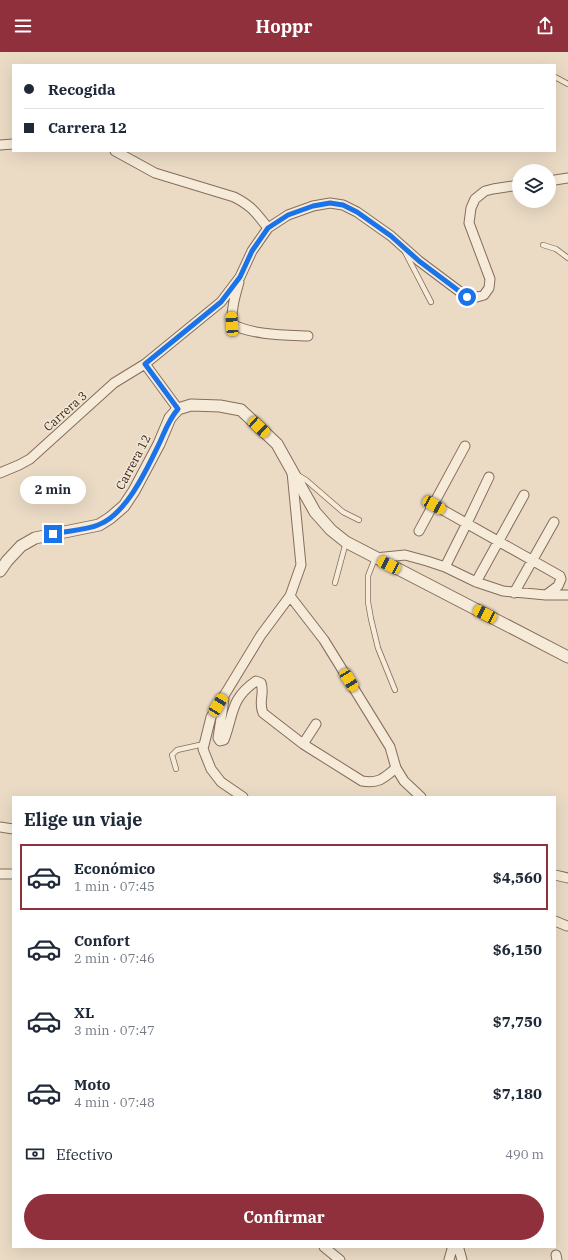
<!DOCTYPE html>
<html lang="es">
<head>
<meta charset="utf-8">
<style>
  :root { --surface:#fff; --page:#f2f2f3; --text:#1f2937; --muted:#747a83; --line:#e0e1e3; --accent:#90303c }
  body { margin:0; font-family:"IBM Plex Serif",serif; background:var(--page); color:var(--text); height:100vh; display:flex; flex-direction:column; font-size:15px; white-space:nowrap }
  * { box-sizing:border-box; margin:0 }
  p { font-size:13px; color:var(--muted) }
  .icon { flex:none; width:22px; height:22px; fill:none; stroke:currentColor; stroke-width:2; stroke-linecap:round; stroke-linejoin:round }
  .map { position:relative; flex:1; overflow:hidden }
  .side { position:absolute; left:12px; top:744px; width:544px; height:452px; display:flex; flex-direction:column; background:var(--surface); border-radius:0px; box-shadow:0 4px 16px #0002 }
  .side>* { flex:none }
  .top-card { position:absolute; left:12px; top:12px; width:544px; height:88px; border-radius:0px; box-shadow:0 4px 16px #0002; display:grid; align-content:center; height:88px; padding:0 12px; background:var(--surface) }
  .buttons { position:absolute; left:512px; top:112px; display:grid; gap:8px }
  .buttons a { display:grid; place-items:center; width:44px; height:44px; border-radius:50%; background:var(--surface); box-shadow:0 4px 16px #0002; font-size:20px }
  .end { position:absolute; width:18px; height:18px; margin:-9px; border:5px solid #1a73e8; background:#fff; box-shadow:0 0 0 2px #fff }
  .from { border-radius:50% }
  .bubble { position:absolute; height:28px; border-radius:14px; background:var(--surface); box-shadow:0 4px 16px #0002; font-size:13px; font-weight:700; line-height:28px; text-align:center }
  .car { position:absolute; width:12px; height:24px; margin:-12px -6px; border-radius:5px; box-shadow:0 0 3px 1px #0007; background:linear-gradient(#f5c518 24%,#345 0 40%,#f5c518 0 76%,#345 0 86%,#f5c518 0) }
  .top-card b { display:flex; align-items:center; gap:14px; height:38px; font-size:15px }
  .top-card b+b { border-top:1px solid var(--line) }
  .top-card i { width:10px; height:10px; background:var(--text) }
  ul { padding:0; list-style:none }
  li { display:flex; align-items:center; gap:12px; height:66px; margin:0 8px 6px; padding:0 4px; border:2px solid transparent; border-radius:0px }
  li div { flex:1 }
  li b { display:block; font-size:15px }
  li em { font-style:normal; font-weight:700 }
  li.on { border-color:var(--accent) }
  li>.icon { width:36px; height:36px; stroke-width:1.5 }
  h2 { padding:0 12px; font-size:18px; line-height:48px }
  .pay { display:flex; align-items:center; gap:10px; height:44px; padding:0 12px; font-size:15px }
  .pay p { margin-inline-start:auto }
  .cta { display:flex; gap:8px; margin-top:auto; padding:8px 12px }
  .cta a { flex:1; height:46px; border-radius:24px; background:var(--accent); color:#fff; font-size:16px; font-weight:700; line-height:46px; text-align:center }
  header { display:flex; justify-content:space-between; align-items:center; height:52px; padding:0 12px; background:var(--accent); color:#fff; font-size:18px; font-weight:700 }
  .map>svg:first-child { display:block }
</style>
</head>
<body>
<header><svg class="icon" aria-label="menu" viewBox="0 0 24 24"><path d="M4 6h16M4 12h16M4 18h16"/></svg>Hoppr<svg class="icon" aria-label="share" viewBox="0 0 24 24"><path d="M12 15V3M7 8l5-5 5 5M5 13v7h14v-7"/></svg></header>
<div class="map">
<svg width="568" height="1208" viewBox="0 0 568 1208">
  <rect width="100%" height="100%" fill="#ebdbc5"/>
  <g fill="none" stroke-linecap="round" stroke-linejoin="round">
    <g stroke="#856d5c" stroke-width="6">
      <path id="service" d="M555,25L568,32
        M543,193L556,197L568,206
        M405,200L431,250
        M296,422L306,428L343,460L359,468
        M375,506L368,524V550L371,567L378,596L395,638
        M335,531L346,490
        M176,717L172,703L177,698L204,692"/>
    </g>
    <g stroke="#856d5c" stroke-width="11">
      <path id="minor" d="M0,93L13,92
        M115,99L155,121L234,145C252,154 256,161 268,176
        M549,129L568,126
        M239,230C235,244 231,258 232,272C251,283 286,283 308,284
        M145,312L178,357
        M0,421L19,413L30,407L114,331L145,312L221,250L240,225L252,199L268,176L288,163L313,154L330,151L343,153L357,160L391,184L419,209L467,245H477L484,243L489,236L490,227L469,171L471,156L475,147L485,139L493,137L519,133
        M434,453L560,524L561,527L558,534L546,543
        M419,479L465,394
        M375,506L405,503L427,509L445,515L476,530L503,539L546,543H568
        M445,515L467,471L489,425
        M476,530L524,443
        M514,541L554,470
        M290,544L324,588L390,695L396,716L404,729L421,745
        M224,647L218,686L220,689L224,688C234,662 230,647 256,629L261,631C265,642 258,649 263,661L303,692L362,729C379,732 384,726 396,716
        M303,692L316,672
        M243,745L221,730L211,717L203,697L211,665L261,583L290,544L301,513L292,420
        M0,775L13,777
        M0,822H13
        M555,823L568,826
        M555,869L567,874
        M324,1195L340,1208
        M456,1195L459,1197L462,1208
        M556,1203L557,1208
        M449,1208L452,1197L455,1195"/>
    </g>
    <g stroke="#856d5c" stroke-width="13">
      <path id="tertiary" d="M0,519L7,509L21,494L35,486L99,473L110,466L124,454L134,439L159,392L170,366L178,357L191,353L220,354L241,358L277,392L315,460L331,478L346,490L568,605"/>
    </g>
    <use href="#service" stroke="#f6ead8" stroke-width="4.5"/>
    <use href="#minor" stroke="#f6ead8" stroke-width="9"/>
    <use href="#tertiary" stroke="#f6ead8" stroke-width="11"/>
  </g>
  <g fill="none" stroke-linecap="round" stroke-linejoin="round">
    <path stroke="#1a73e8" stroke-width="5" d="M53,482C66,479 86,478 98,473C126,463 147,417 159,392C165,379 169,367 178,357L145,312L221,250L240,225L252,199L268,176L288,163L313,154L330,151L343,153L357,160L391,184L419,209L467,245"/>
  </g>
  <g text-anchor="middle" dominant-baseline="central" stroke-width="3" stroke-linejoin="round" paint-order="stroke">
    <g font-size="12" fill="#36281f" stroke="#f3e7d4">
      <text transform="translate(65 359) rotate(-42)">Carrera 3</text>
      <text transform="translate(133 410) rotate(-62)">Carrera 12</text>
    </g>
  </g>
</svg>
<div class="buttons">
<a><svg class="icon" aria-label="layers" viewBox="0 0 24 24"><path d="M12 4l9 5-9 5-9-5zM3 14l9 5 9-5"/></svg></a>
</div>
<i class="end from" style="left:467px;top:245px"></i>
<i class="end" style="left:53px;top:482px"></i>
<div class="bubble" style="left:20px;top:424px;width:66px">2 min</div>
<i class="car" style="left:232px;top:272px;rotate:356deg"></i>
<i class="car" style="left:259px;top:375px;rotate:133deg"></i>
<i class="car" style="left:434px;top:453px;rotate:119deg"></i>
<i class="car" style="left:389px;top:513px;rotate:297deg"></i>
<i class="car" style="left:485px;top:562px;rotate:297deg"></i>
<i class="car" style="left:349px;top:628px;rotate:148deg"></i>
<i class="car" style="left:218px;top:653px;rotate:31deg"></i>
<div class="top-card">
<b><i class="from"></i>Recogida</b>
<b><i></i>Carrera 12</b>
</div>
<section class="side">
<h2>Elige un viaje</h2>
<ul>
<li class="on"><svg class="icon" aria-label="car" viewBox="0 0 24 24"><path d="M5 17H2v-5l4-1 3-4h7l3 4 3 1v5h-3M9 17h6M6 11h13"/><circle cx="7" cy="17" r="2"/><circle cx="17" cy="17" r="2"/></svg><div><b>Económico</b><p>1 min · 07:45</p></div><em>$4,560</em></li>
<li><svg class="icon" aria-label="car" viewBox="0 0 24 24"><path d="M5 17H2v-5l4-1 3-4h7l3 4 3 1v5h-3M9 17h6M6 11h13"/><circle cx="7" cy="17" r="2"/><circle cx="17" cy="17" r="2"/></svg><div><b>Confort</b><p>2 min · 07:46</p></div><em>$6,150</em></li>
<li><svg class="icon" aria-label="car" viewBox="0 0 24 24"><path d="M5 17H2v-5l4-1 3-4h7l3 4 3 1v5h-3M9 17h6M6 11h13"/><circle cx="7" cy="17" r="2"/><circle cx="17" cy="17" r="2"/></svg><div><b>XL</b><p>3 min · 07:47</p></div><em>$7,750</em></li>
<li><svg class="icon" aria-label="car" viewBox="0 0 24 24"><path d="M5 17H2v-5l4-1 3-4h7l3 4 3 1v5h-3M9 17h6M6 11h13"/><circle cx="7" cy="17" r="2"/><circle cx="17" cy="17" r="2"/></svg><div><b>Moto</b><p>4 min · 07:48</p></div><em>$7,180</em></li>
</ul>
<div class="pay"><svg class="icon" aria-label="cash" viewBox="0 0 24 24"><path d="M3 7h18v10H3z"/><circle cx="12" cy="12" r="2"/></svg>Efectivo<p>490 m</p></div>
<div class="cta"><a>Confirmar</a></div>
</section>
</div>
</body>
</html>
